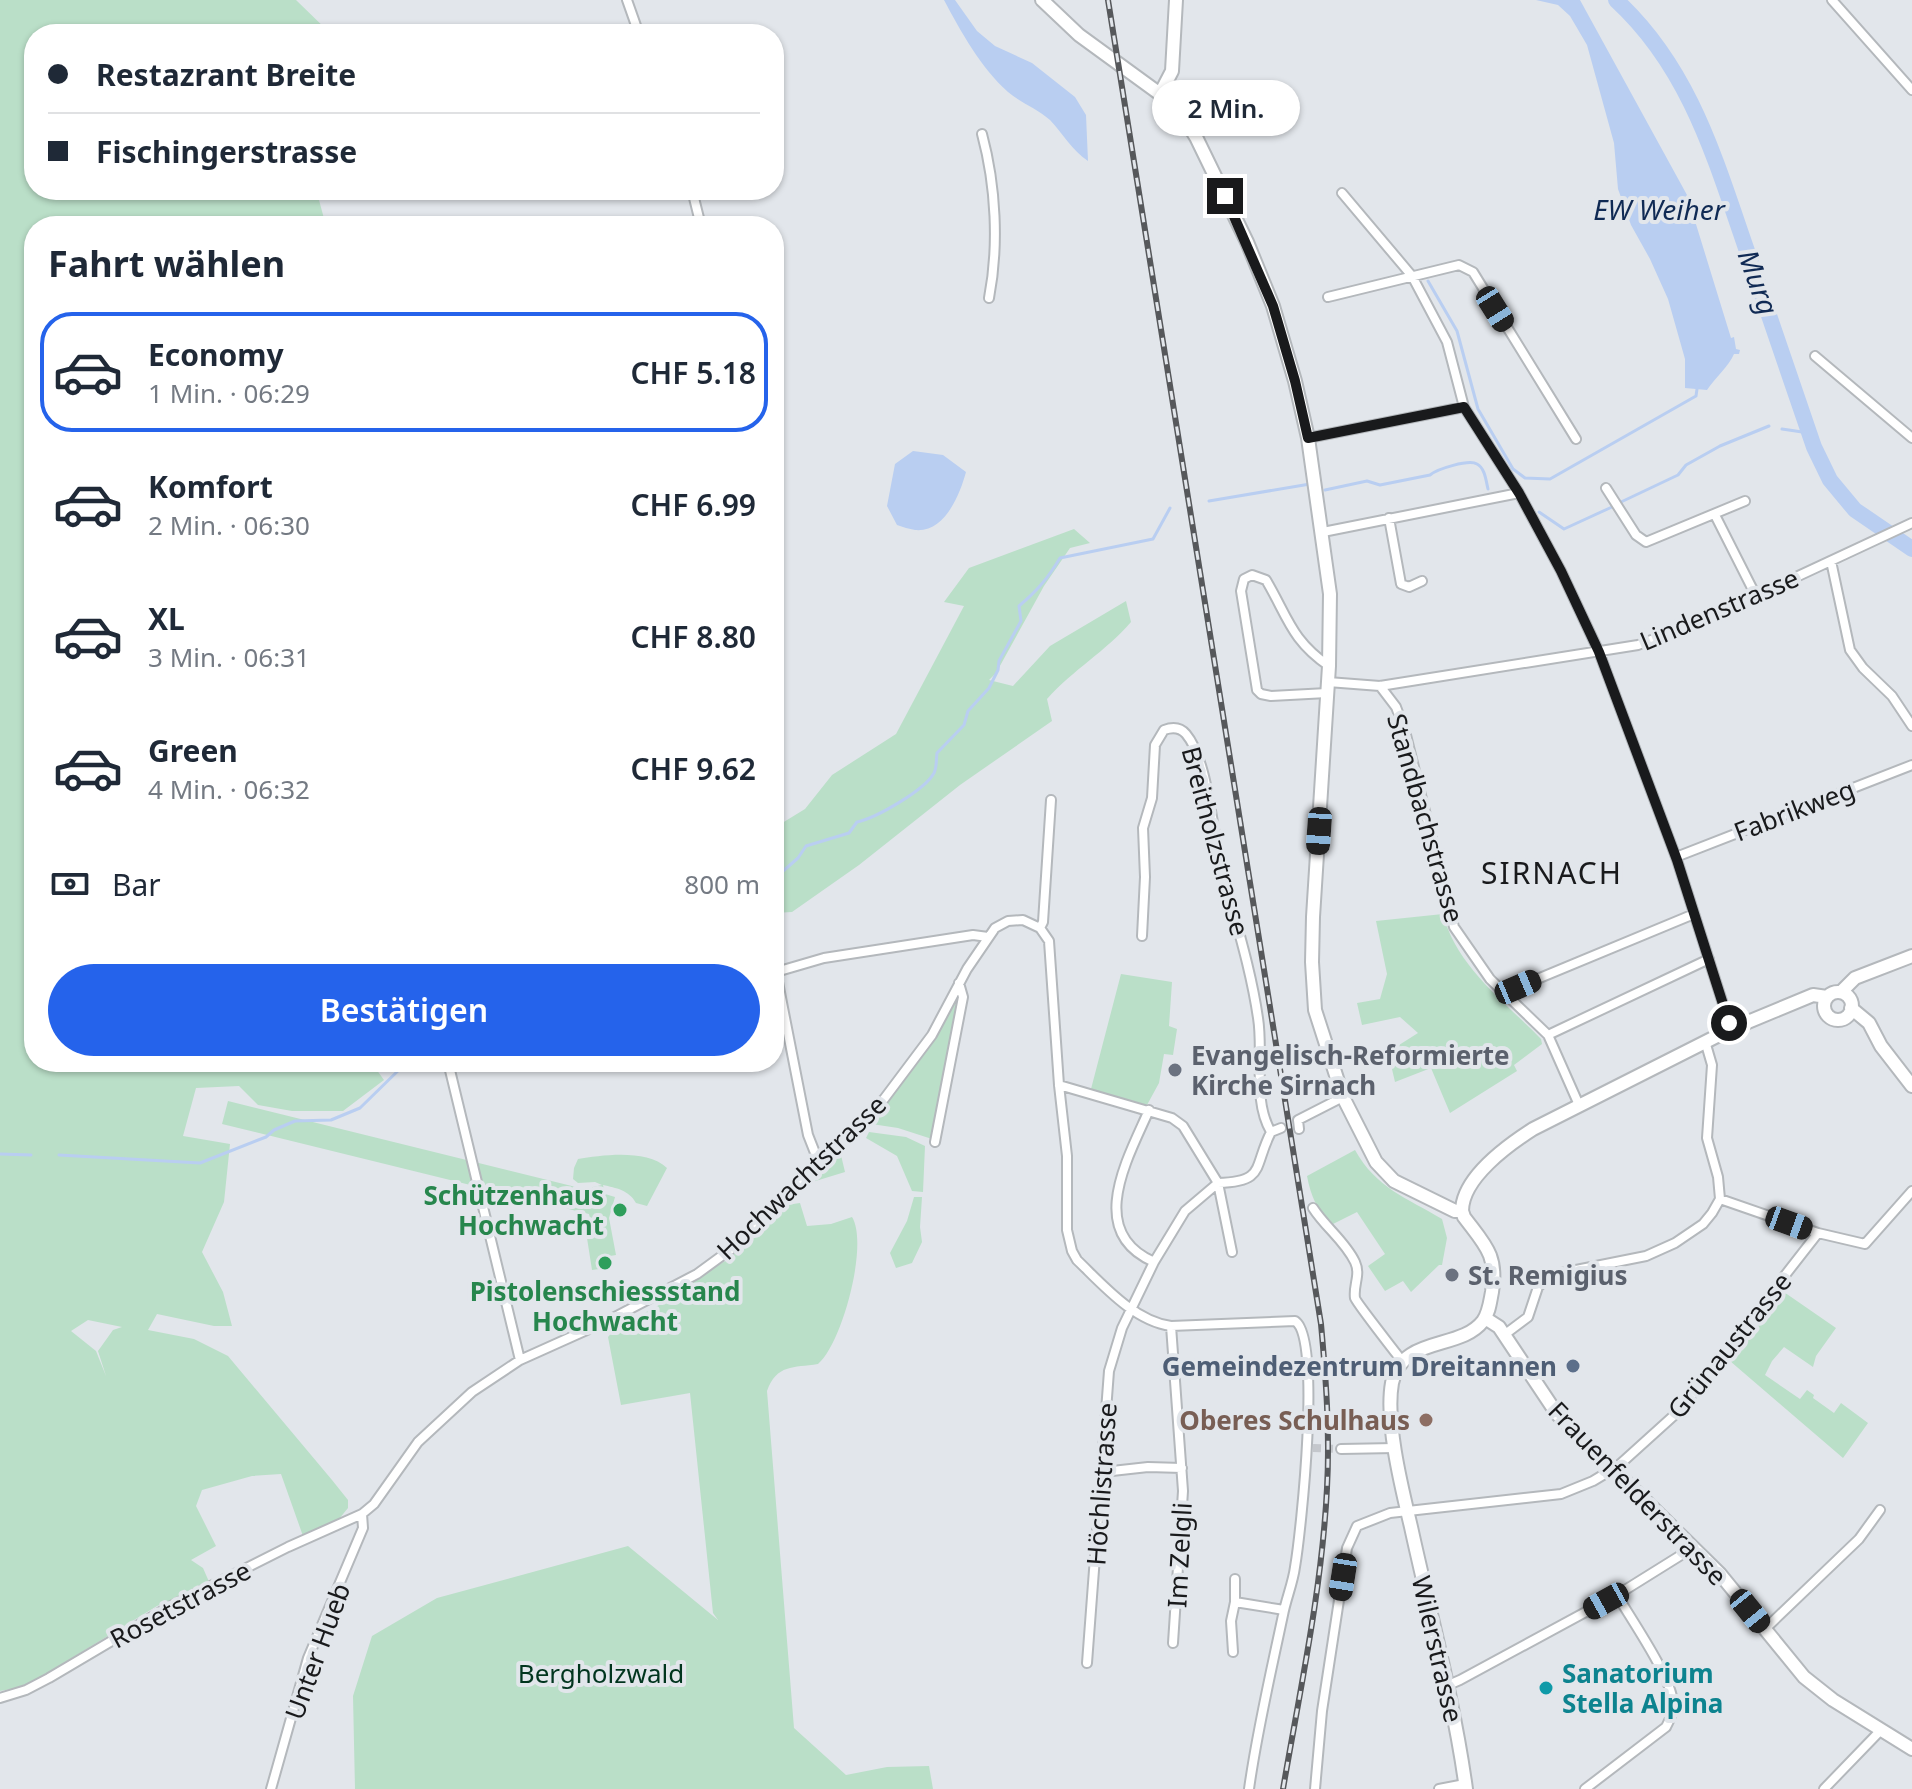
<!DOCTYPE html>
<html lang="de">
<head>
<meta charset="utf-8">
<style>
  :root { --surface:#fff; --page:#f6f6f7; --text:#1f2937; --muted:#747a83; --line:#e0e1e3; --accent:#2563eb }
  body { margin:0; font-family:"Noto Sans",sans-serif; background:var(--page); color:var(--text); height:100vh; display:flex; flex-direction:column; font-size:30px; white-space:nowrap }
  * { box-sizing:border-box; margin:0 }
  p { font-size:26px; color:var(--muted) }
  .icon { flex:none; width:44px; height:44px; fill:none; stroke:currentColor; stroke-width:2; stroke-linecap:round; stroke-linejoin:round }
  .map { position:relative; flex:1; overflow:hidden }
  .sheet { position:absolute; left:24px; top:216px; width:760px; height:856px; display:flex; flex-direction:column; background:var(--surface); border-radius:32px; box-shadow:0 2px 6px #0004 }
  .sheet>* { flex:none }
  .top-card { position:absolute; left:24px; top:24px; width:760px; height:176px; border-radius:32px; box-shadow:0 2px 6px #0004; display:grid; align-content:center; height:176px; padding:0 24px; background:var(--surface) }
  .end { position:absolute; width:36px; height:36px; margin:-18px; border:10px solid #191a1c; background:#fff; box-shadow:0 0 0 4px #fff }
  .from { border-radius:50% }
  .bubble { position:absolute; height:56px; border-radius:28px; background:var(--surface); box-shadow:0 2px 6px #0004; font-size:26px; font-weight:600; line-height:56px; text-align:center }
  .car { position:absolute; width:24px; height:48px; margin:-24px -12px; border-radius:10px; box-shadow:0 0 6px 2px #0007; background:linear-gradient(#222 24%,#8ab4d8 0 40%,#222 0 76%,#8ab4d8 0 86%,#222 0) }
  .top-card b { display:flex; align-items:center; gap:28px; height:76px; font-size:30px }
  .top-card b+b { border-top:2px solid var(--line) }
  .top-card i { width:20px; height:20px; background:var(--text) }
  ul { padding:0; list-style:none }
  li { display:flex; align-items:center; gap:24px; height:120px; margin:0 16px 12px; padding:0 8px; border:4px solid transparent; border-radius:32px }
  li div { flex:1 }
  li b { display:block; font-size:30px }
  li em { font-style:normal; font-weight:600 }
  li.active { border-color:var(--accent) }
  li>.icon { width:72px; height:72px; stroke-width:1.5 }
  h2 { padding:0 24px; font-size:36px; line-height:96px }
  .pay { display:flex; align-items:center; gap:20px; height:88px; padding:0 24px; font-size:30px }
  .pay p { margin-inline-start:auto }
  .action { display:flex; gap:16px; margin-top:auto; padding:16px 24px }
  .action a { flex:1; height:92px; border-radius:48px; background:var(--accent); color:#fff; font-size:32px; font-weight:600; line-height:92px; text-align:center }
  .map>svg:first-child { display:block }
</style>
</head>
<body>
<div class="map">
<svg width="1912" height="1789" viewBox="0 0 1912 1789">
  <rect width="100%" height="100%" fill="#e2e6eb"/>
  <path fill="#badfc8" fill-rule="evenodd" d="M0,0H296L331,34H34V190H325L319,200L326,226H34V1062H371L384,1080L343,1111H292L258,1105L239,1086L196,1088L183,1136L230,1144L224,1202L202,1252L223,1292L232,1326H214L157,1314L148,1330L194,1339L228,1356L332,1480L348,1500V1508L334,1525L303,1536L281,1474L252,1476L202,1490L196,1506L216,1546L191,1560L203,1568L210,1584L157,1606L39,1678L17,1688L0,1691ZM88,1320L122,1327L113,1330L98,1351L106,1376L96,1351L71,1331Z
    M1074,529L1090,543L1070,548L1044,586L996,673L989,680L1013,686L1050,646L1126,601L1131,622C1105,652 1074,669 1047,699L1052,721L960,785L859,865L792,912L774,913V828L805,809L832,775L896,734L964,606L944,602L969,568Z
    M1443,914C1456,966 1505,1002 1541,1039L1542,1044L1514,1065L1517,1071L1450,1113L1431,1068L1395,1082L1388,1052L1418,1033L1400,1017L1362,1025L1357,1003L1380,999L1387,974L1376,921Z
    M1121,974L1172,982L1169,1026L1177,1029L1173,1055L1164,1054L1159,1083L1147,1105L1091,1089Z
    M957,1000L960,1002L932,1139L898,1128L865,1123C904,1088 932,1045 957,1000Z
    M228,1101L584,1189L602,1185L595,1182L578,1183L573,1179L574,1168L578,1159C603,1155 647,1149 667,1168L647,1206L636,1203C629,1190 616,1188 603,1185L605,1194L615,1197L609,1218L616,1255L598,1258L599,1269L592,1270L587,1238L594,1236L589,1214L222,1124Z
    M869,1132L906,1137L925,1146L923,1192L912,1191L897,1156L866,1138Z
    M1355,1150C1376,1188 1407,1198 1442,1219L1447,1238L1442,1265H1439L1411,1292L1403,1281L1385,1291L1368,1266L1385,1254L1357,1212L1331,1225C1317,1209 1311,1197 1307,1176Z
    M840,1151L845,1172L809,1183Z
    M914,1197H922L920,1227L922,1242L912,1263L896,1268L890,1253L907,1221Z
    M800,1203L807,1226L831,1224L852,1217C869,1244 842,1344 818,1364C793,1368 777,1364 767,1391L794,1728L846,1775L887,1767L929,1766L933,1789H355L353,1696L372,1636L437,1598L628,1546L718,1620L713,1613L690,1393L621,1405L608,1337L615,1329L670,1299L671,1293L727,1260L786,1205Z
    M1781,1290L1836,1328L1816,1356L1813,1367L1784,1347L1772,1361L1765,1375L1800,1399L1807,1390L1814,1395L1813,1398L1834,1413L1841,1403L1868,1423L1843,1458L1723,1355L1764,1303L1769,1306Z"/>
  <path fill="#b9cef1" d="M944,0H955L977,31L995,46L1032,63L1075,97L1086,115L1088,161C1072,150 1063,134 1050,120C1038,109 1021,103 1008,92C981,68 961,32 944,0Z
    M1536,0H1580L1687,195L1731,338L1734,337L1736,349L1740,350L1739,354H1734C1729,366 1715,378 1707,390L1685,388V359L1668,299L1650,259L1631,225L1618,189L1614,143L1587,45L1570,16L1558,5Z
    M913,451L943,455L966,472C960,494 945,533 915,530C909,529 903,527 897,525L887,506L895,464Z"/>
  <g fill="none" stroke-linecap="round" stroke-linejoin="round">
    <path stroke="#b9cef1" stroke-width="3" d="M1428,281L1457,331L1478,409L1513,469L1525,478L1550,479L1696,396L1697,389
      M1782,429L1809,433
      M1325,490L1367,481L1380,485L1430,475C1437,469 1469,459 1477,464C1485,468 1486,481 1488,489
      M1209,501L1310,484
      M1621,502L1678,475L1686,465L1720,446L1769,426
      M1539,512L1564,529L1612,507
      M774,879L798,858L806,846L849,833L857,822C876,818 925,790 934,773C937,767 936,760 937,753L964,725L968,711L989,688L998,670L999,661L1021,621L1019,606C1038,590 1048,578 1060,558L1153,539L1170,508
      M0,1154L31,1155
      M59,1155L200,1163L266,1137L274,1130L295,1121L331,1120L360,1108L407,1062"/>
    <path stroke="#b9cef1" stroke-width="16" d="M1616,0C1690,68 1715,159 1747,251C1769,316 1792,381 1814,447L1830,480L1855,510L1912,549"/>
    <path stroke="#c4c7cc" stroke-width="8" stroke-dasharray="8 4" stroke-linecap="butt" d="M1313,1448L1341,1449"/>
    <g stroke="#b4b8bc" stroke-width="12">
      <path id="street" d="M627,0L639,34
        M1832,0L1912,90
        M982,134C996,186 999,246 989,298
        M692,190L701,226
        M1342,193L1412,276L1447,342L1464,407L1519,493L1561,571L1599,652L1677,860L1731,1029
        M1328,297L1459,265L1473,272L1576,439
        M1815,356L1912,438
        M1308,438L1464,407
        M1606,488L1636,535L1646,542L1745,501
        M1715,515L1756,596
        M1389,518L1401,584L1409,587L1422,581
        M1323,532L1519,493
        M1831,561L1850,650L1863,668L1892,696L1912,726
        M1328,682L1380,686L1638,645L1704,620L1912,523
        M1380,686L1396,707L1405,731L1454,927L1490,979L1548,1035L1579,1105
        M1327,693L1271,696L1261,694L1257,690L1241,591L1244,579L1252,575L1266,580C1288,617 1291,640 1329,666
        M1676,857L1912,765
        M1040,928L1043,922L1051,800
        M1142,936L1145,877L1143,828L1152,798L1155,745L1164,730C1172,727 1180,727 1186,734C1207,759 1212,825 1219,857C1232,911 1250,963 1258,1018C1264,1055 1252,1100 1271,1132
        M1508,995L1518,987L1694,914
        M1548,1035L1709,959
        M448,1062L520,1360
        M1059,1085L1172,1118L1183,1126L1218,1183C1266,1182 1253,1167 1271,1132L1281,1128
        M1149,1110C1128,1158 1085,1232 1154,1262
        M1299,1129L1298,1120L1343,1097
        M935,1142L963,997L959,983
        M819,1163L808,1135L776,972L824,958L973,935L988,937
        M1218,1183L1232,1252
        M1720,1199L1818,1233L1865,1244L1912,1191
        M1313,1208C1325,1227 1345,1241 1355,1262C1361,1275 1353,1285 1355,1298C1356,1302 1398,1356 1403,1362
        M1171,1326L1183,1491L1173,1643
        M1504,1335L1528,1317L1538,1287L1551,1275L1646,1256L1675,1243L1703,1224L1712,1213L1720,1199L1718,1177L1707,1138L1712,1065L1705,1041
        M1341,1449L1395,1448
        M1103,1472L1148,1467L1182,1468
        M1235,1602V1579
        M1765,1629L1859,1539L1880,1510
        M1233,1652L1231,1621L1235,1602L1284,1610
        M1087,1663L1109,1371L1122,1328L1154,1262L1185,1211L1218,1183
        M1446,1686L1460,1680L1617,1595L1694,1547
        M0,1698L26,1690L49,1678L169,1607L288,1547L362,1514L374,1504L418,1442L472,1392L520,1360L609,1320L697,1274L738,1244L884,1099L932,1035L967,969L995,928L1008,921L1023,920L1040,928L1049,941L1059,1085L1067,1156V1230L1072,1251L1077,1260C1103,1285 1134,1321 1171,1326L1295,1321C1322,1337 1301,1532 1295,1567C1293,1583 1286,1599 1283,1615C1271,1672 1257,1731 1249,1789
        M271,1789L308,1658L363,1528L362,1514
        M1315,1789L1322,1711L1347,1548L1357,1526L1390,1513L1561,1494L1593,1481L1618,1466L1680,1410L1818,1233
        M1439,1789L1465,1784
        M1585,1789L1666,1727C1670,1719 1674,1712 1673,1703C1672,1678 1631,1619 1617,1595
        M1824,1789L1881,1730"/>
    </g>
    <g stroke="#b4b8bc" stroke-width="16">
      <path id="secondary" d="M1042,0L1079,35L1160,94L1185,119L1196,137L1247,242L1273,306L1295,381L1308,438L1330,594L1329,666L1313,917L1312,962L1315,1010L1343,1097L1376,1162L1394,1181L1455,1211H1462
        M1160,94L1172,71L1176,0
        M1841,992L1855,978L1912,956
        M1824 1006a14 14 0 1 1 28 0a14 14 0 1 1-28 0Z
        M1851,1008L1869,1023L1881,1046L1912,1086
        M1462,1211L1464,1217C1485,1245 1498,1255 1492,1292C1490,1302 1489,1313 1483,1321C1460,1351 1402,1335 1392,1383C1385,1422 1402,1489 1411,1527C1430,1614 1454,1701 1466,1789
        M1462,1211C1462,1178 1508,1145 1533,1129L1731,1029L1813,995L1827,997
        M1485,1318L1499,1327L1557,1414L1720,1574L1804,1677L1833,1700L1912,1749"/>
    </g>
    <use href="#street" stroke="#fff" stroke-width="8"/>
    <use href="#secondary" stroke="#fff" stroke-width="12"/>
    <g stroke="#56585b" stroke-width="6">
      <path id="rail" d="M1108,0L1321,1324C1326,1379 1330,1433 1327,1488C1322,1589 1300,1690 1283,1789"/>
    </g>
    <use href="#rail" stroke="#e2e6eb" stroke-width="3" stroke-dasharray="9" stroke-linecap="butt"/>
  </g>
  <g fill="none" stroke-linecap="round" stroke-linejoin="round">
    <path stroke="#191a1c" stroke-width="10" d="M1225,196L1273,306L1295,381L1308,438L1464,407L1519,493L1561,571L1599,652L1677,860L1729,1023"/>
  </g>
  <g fill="#6b7280" stroke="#e2e6eb" stroke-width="3">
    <circle cx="1175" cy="1070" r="8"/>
    <circle cx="1452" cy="1275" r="8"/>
  </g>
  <g fill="#2e9e5b" stroke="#e2e6eb" stroke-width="3">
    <circle cx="620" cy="1210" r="8"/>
    <circle cx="605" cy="1263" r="8"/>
  </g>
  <circle fill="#5c6f8a" stroke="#e2e6eb" stroke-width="3" cx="1573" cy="1366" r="8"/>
  <circle fill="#8d6e63" stroke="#e2e6eb" stroke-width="3" cx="1426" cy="1420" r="8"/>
  <circle fill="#0f9aa8" stroke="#e2e6eb" stroke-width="3" cx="1546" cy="1688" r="8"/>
  <g text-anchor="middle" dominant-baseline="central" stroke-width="8" stroke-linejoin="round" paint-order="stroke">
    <g font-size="26" fill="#191a1c" stroke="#e2e6eb">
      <text transform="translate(1719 609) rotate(-23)">Lindenstrasse</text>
      <text transform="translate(1794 810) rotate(-21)">Fabrikweg</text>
      <text transform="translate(1426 818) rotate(74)">Standbachstrasse</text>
      <text transform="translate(1216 841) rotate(75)">Breitholzstrasse</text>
      <text transform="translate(801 1177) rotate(-44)">Hochwachtstrasse</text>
      <text transform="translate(1729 1345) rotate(-51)">Grünaustrasse</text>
      <text transform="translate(1101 1484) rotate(-86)">Höchlistrasse</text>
      <text transform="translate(1638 1493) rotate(46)">Frauenfelderstrasse</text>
      <text transform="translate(1179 1555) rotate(-87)">Im Zelgli</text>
      <text transform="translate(180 1604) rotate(-28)">Rosetstrasse</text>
      <text transform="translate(1438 1649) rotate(77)">Wilerstrasse</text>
      <text transform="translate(317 1651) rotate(-70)">Unter Hueb</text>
    </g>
    <g font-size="26" font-weight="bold" fill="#5b616d" stroke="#e2e6eb" text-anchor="start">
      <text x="1191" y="1055">Evangelisch-Reformierte<tspan x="1191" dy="30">Kirche Sirnach</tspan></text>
      <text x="1468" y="1275">St. Remigius</text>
    </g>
    <g font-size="26" font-weight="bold" fill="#27864d" stroke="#e2e6eb" text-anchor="end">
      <text x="604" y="1195">Schützenhaus<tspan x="604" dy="30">Hochwacht</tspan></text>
      <text x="605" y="1291" text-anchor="middle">Pistolenschiessstand<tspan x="605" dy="30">Hochwacht</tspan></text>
    </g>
    <g font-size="26" font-weight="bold" fill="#4e5e75" stroke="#e2e6eb" text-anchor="end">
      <text x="1557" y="1366">Gemeindezentrum Dreitannen</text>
    </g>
    <g font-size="26" font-weight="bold" fill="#785e54" stroke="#e2e6eb" text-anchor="end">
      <text x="1410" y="1420">Oberes Schulhaus</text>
    </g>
    <g font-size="26" fill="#01351e" stroke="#e2e6eb">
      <text x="601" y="1673">Bergholzwald</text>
    </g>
    <g font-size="26" font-weight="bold" fill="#0d838f" stroke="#e2e6eb" text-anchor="start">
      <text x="1562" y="1673">Sanatorium<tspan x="1562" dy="30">Stella Alpina</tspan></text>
    </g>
    <g font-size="28" font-style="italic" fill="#102a54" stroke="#e2e6eb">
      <text x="1659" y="209">EW Weiher</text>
      <text transform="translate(1759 282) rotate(70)">Murg</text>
    </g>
    <g font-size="30" letter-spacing="2" fill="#191a1c" stroke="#e2e6eb">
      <text x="1552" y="872">SIRNACH</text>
    </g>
  </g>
</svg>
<i class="end from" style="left:1729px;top:1023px"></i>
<i class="end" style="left:1225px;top:196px"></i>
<div class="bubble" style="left:1152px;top:80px;width:148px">2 Min.</div>
<i class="car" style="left:1495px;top:309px;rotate:148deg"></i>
<i class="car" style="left:1319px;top:831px;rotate:184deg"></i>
<i class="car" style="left:1518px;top:987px;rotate:67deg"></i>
<i class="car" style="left:1789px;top:1223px;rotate:110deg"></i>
<i class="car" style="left:1343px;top:1577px;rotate:189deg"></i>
<i class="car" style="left:1606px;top:1601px;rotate:241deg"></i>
<i class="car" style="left:1750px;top:1611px;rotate:141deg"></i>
<div class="top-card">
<b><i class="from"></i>Restazrant Breite</b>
<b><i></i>Fischingerstrasse</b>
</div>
<section class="sheet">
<h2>Fahrt wählen</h2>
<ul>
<li class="active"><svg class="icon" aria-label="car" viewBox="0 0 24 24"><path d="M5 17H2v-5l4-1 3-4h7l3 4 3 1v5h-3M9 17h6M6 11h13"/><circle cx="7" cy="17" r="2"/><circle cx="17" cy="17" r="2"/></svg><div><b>Economy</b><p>1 Min. · 06:29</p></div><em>CHF 5.18</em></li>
<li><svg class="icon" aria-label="car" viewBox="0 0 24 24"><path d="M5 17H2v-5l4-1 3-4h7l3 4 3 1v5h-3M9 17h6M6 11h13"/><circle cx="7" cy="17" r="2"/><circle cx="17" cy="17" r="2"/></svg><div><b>Komfort</b><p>2 Min. · 06:30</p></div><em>CHF 6.99</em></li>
<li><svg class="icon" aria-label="car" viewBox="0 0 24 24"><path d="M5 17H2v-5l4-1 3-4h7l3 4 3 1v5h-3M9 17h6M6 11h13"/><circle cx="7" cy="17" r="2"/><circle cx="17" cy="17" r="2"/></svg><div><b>XL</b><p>3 Min. · 06:31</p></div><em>CHF 8.80</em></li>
<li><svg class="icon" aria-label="car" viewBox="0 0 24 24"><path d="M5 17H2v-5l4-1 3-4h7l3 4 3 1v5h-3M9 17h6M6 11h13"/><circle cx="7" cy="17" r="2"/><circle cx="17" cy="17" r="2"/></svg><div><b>Green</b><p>4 Min. · 06:32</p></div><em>CHF 9.62</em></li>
</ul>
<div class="pay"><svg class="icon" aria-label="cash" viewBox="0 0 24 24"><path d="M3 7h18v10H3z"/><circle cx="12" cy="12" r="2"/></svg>Bar<p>800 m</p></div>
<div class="action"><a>Bestätigen</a></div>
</section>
</div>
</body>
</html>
